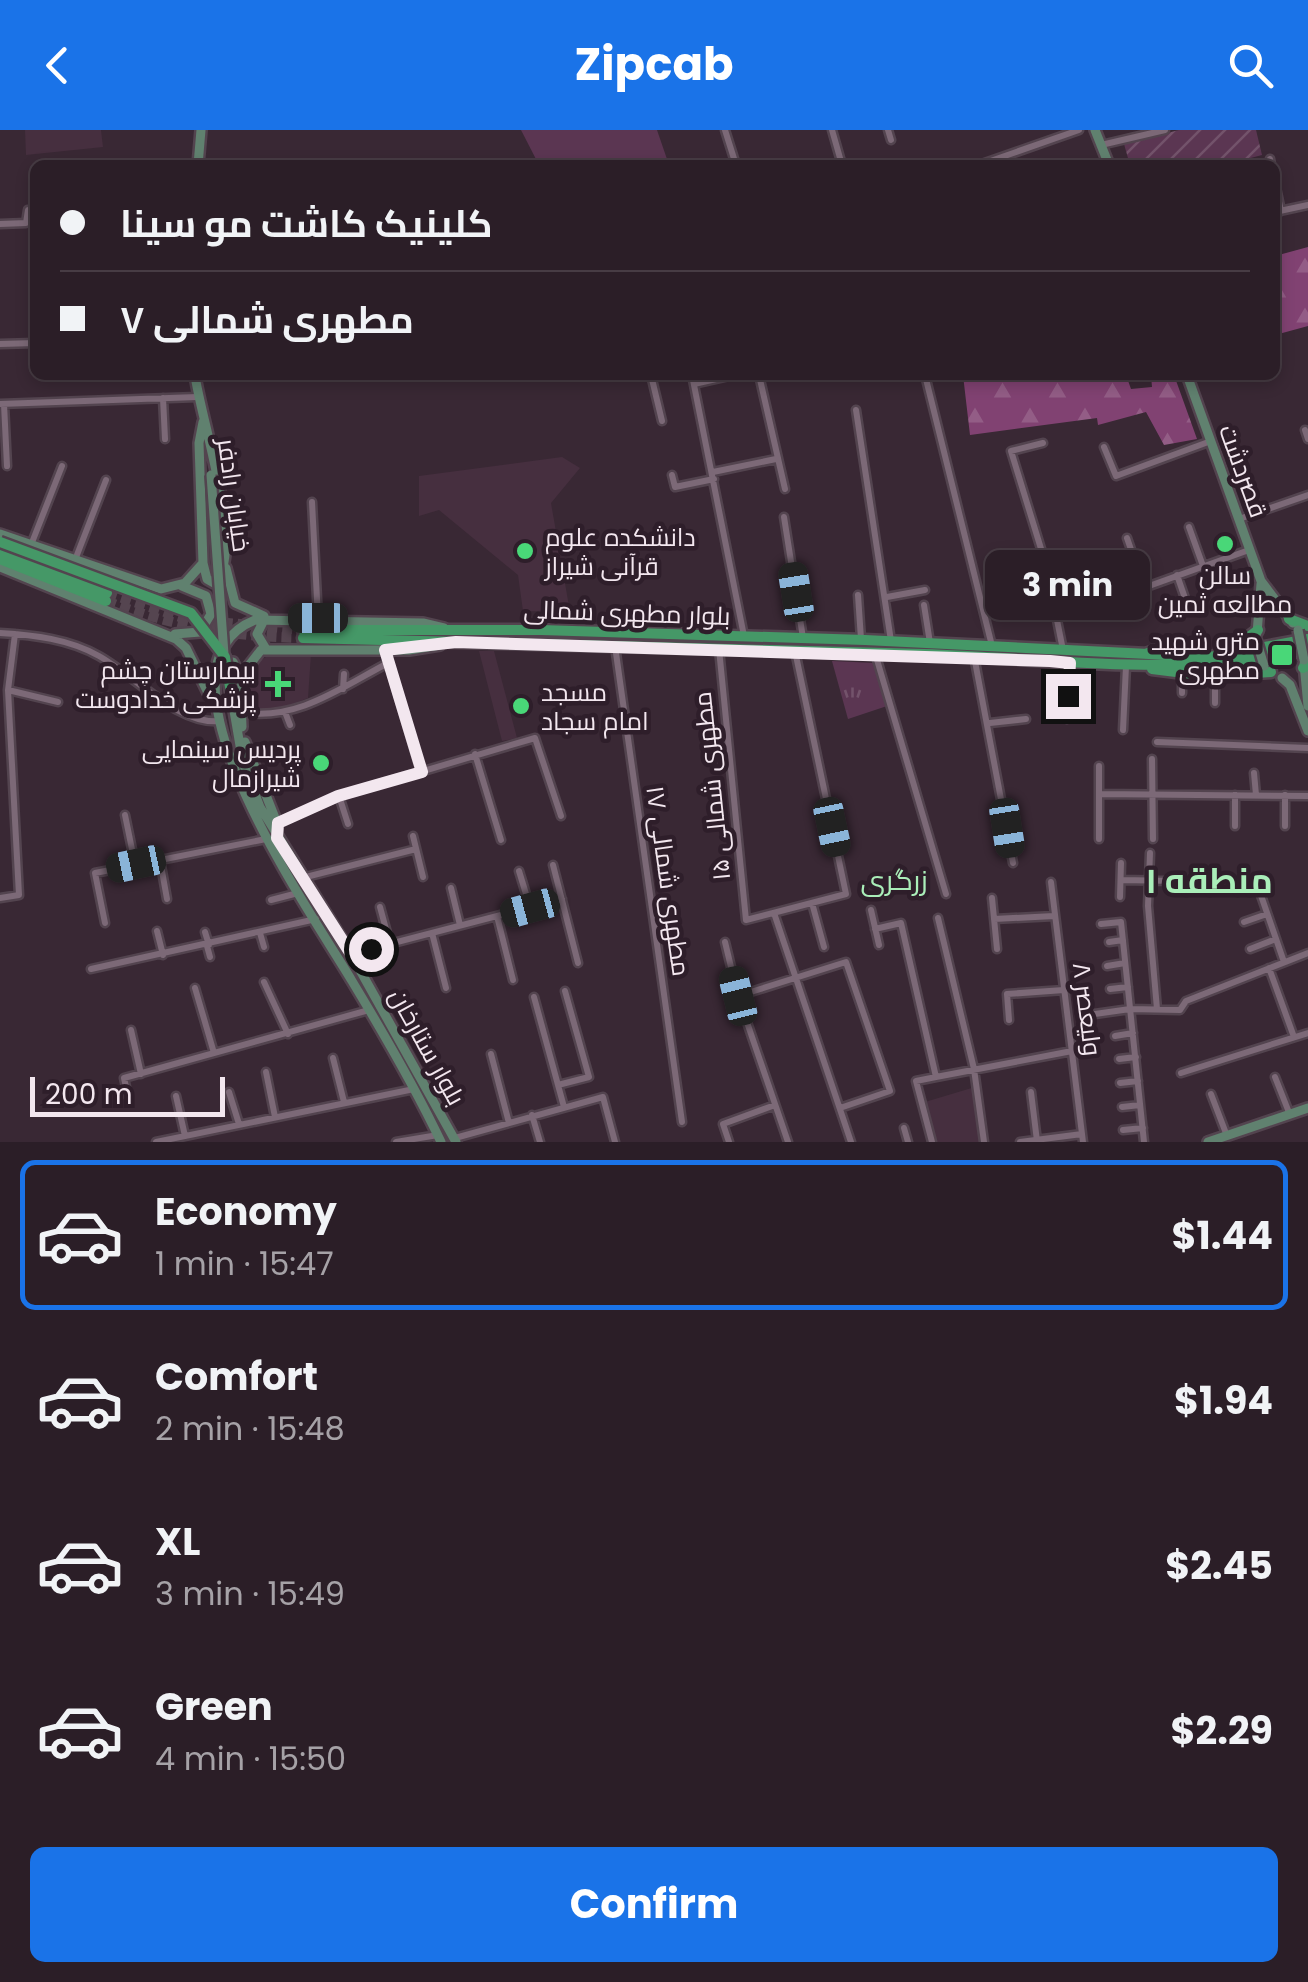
<!DOCTYPE html>
<html lang="en">
<head>
<meta charset="utf-8">
<style>
  :root { --surface:#2b1e27; --page:#33272f; --text:#f1f3f6; --muted:#a6a2a7; --line:#473c44; --accent:#1a73e8 }
  body { margin:0; font-family:Poppins,Cairo,sans-serif; background:var(--page); color:var(--text); height:100vh; display:flex; flex-direction:column; font-size:38px; white-space:nowrap }
  * { box-sizing:border-box; margin:0 }
  p { font-size:32px; color:var(--muted) }
  .icon { flex:none; width:55px; height:55px; fill:none; stroke:currentColor; stroke-width:2; stroke-linecap:round; stroke-linejoin:round }
  .map { position:relative; height:1012px; overflow:hidden }
  .details { display:flex; flex-direction:column; background:var(--surface); flex:1 }
  .details>* { flex:none }
  .hud { position:absolute; left:30px; top:30px; width:1250px; height:220px; border-radius:15px; box-shadow:0 5px 15px #0003,0 0 0 2px var(--line); display:grid; align-content:center; height:220px; padding:0 30px; background:var(--surface) }
  .scale { position:absolute; left:30px; bottom:25px; width:195px; box-sizing:border-box; padding-left:10px; border:5px solid #f3e7ef; border-top:0; font-size:28px; line-height:35px; white-space:nowrap; color:#f3e7ef; -webkit-text-stroke:8px #2e1e2a; paint-order:stroke }
  .end { position:absolute; width:45px; height:45px; margin:-22px; border:12px solid #f3e7ef; background:#111; box-shadow:0 0 0 5px #111 }
  .from { border-radius:50% }
  .bubble { position:absolute; height:70px; border-radius:15px; background:var(--surface); box-shadow:0 5px 15px #0003,0 0 0 2px var(--line); font-size:32px; font-weight:700; line-height:70px; text-align:center }
  .car { position:absolute; width:30px; height:60px; margin:-30px -15px; border-radius:12px; box-shadow:0 0 8px 2px #0007; background:linear-gradient(#222 24%,#8ab4d8 0 40%,#222 0 76%,#8ab4d8 0 86%,#222 0) }
  .hud b { display:flex; align-items:center; gap:35px; height:95px; font-size:38px }
  .hud b+b { border-top:2px solid var(--line) }
  .hud i { width:25px; height:25px; background:var(--text) }
  ul { padding:18px 0 0; list-style:none }
  li { display:flex; align-items:center; gap:30px; height:150px; margin:0 20px 15px; padding:0 10px; border:5px solid transparent; border-radius:15px }
  li div { flex:1 }
  li b { display:block; font-size:38px }
  li em { font-style:normal; font-weight:700 }
  li.on { border-color:var(--accent) }
  li>.icon { width:90px; height:90px; stroke-width:1.5 }
  .cta { display:flex; gap:20px; margin-top:auto; padding:20px 30px }
  .cta a { flex:1; height:115px; border-radius:15px; background:var(--accent); color:#fff; font-size:40px; font-weight:700; line-height:115px; text-align:center }
  header { display:flex; justify-content:space-between; align-items:center; height:130px; padding:0 30px; background:var(--accent); color:#fff; font-size:45px; font-weight:700 }
  .map>svg:first-child { display:block }
</style>
</head>
<body>
<header><svg class="icon" aria-label="back" viewBox="0 0 24 24"><path d="M15 5l-7 7 7 7"/></svg>Zipcab<svg class="icon" aria-label="search" viewBox="0 0 24 24"><circle cx="10" cy="10" r="6"/><path d="M15 15l6 6"/></svg></header>
<div class="map">
<svg width="1308" height="1012" viewBox="0 0 1308 1012">
  <defs>
    <pattern id="grass-tufts" width="24" height="20" patternUnits="userSpaceOnUse" patternTransform="scale(2.5)"><rect width="24" height="20" fill="#5b3652"/><path d="M3 7l-1-3M5 7V3M7 7l1-3M15 17l-1-3M17 17v-4M19 17l1-3" fill="none" stroke="#73536b"/></pattern>
    <pattern id="forest-firs" width="22" height="20" patternUnits="userSpaceOnUse" patternTransform="scale(2.5)"><rect width="22" height="20" fill="#814272"/><path d="M5 1l3.5 6h-7zM16 11l3.5 6h-7z" fill="#935d86"/></pattern>
    <pattern id="garden-furrows" width="10" height="10" patternUnits="userSpaceOnUse" patternTransform="scale(2.5)"><rect width="10" height="10" fill="#5b3652"/><path d="M-1 1l2-2M0 10L10 0M9 11l2-2" fill="none" stroke="#73536b"/></pattern>
  </defs>
  <rect width="100%" height="100%" fill="#392834"/>
  <path fill="#462f3f" d="M25,0H101L103,17L26,25Z
    M562,327L580,338L551,373L570,482L523,481L518,445L439,380L419,386V346Z
    M494,521L517,608L502,611L479,521Z
    M311,524L308,568L268,584L250,578L246,552L254,534L271,524Z
    M975,957L981,1012H937L925,972Z"/>
  <path fill="url(#grass-tufts)" d="M832,531L874,533L887,576L848,589Z"/>
  <path fill="url(#forest-firs)" d="M1308,117V196L1275,205V126Z
    M963,245H1021L1027,251L1126,245L1131,259L1152,257L1151,245H1174L1197,309L1164,315L1146,282L1098,295L1097,288L970,305Z"/>
  <path fill="#5b3652" d="M521,0H657L669,35H539Z"/>
  <path fill="url(#garden-furrows)" d="M1179,0H1256L1262,25L1224,35H1130L1124,14Z"/>
  <g fill="none" stroke-linecap="round" stroke-linejoin="round">
    <path stroke="#554550" stroke-width="10" stroke-dasharray="10 5" stroke-linecap="butt" d="M107,463L186,489L303,500
      M106,471C171,496 233,507 303,508"/>
    <g stroke="#53444f" stroke-width="11">
      <path id="street" d="M725,0L736,35
        M832,0L842,35
        M888,0L891,10
        M1101,15L1165,0
        M1270,29L1271,35
        M979,35L1079,0
        M1275,53L1281,81
        M1275,82L1308,75
        M0,94L26,93L28,80H35
        M0,214L35,213
        M651,245L662,291
        M692,245L744,506
        M759,245L785,359
        M925,245L992,516
        M694,254L734,245
        M163,268L165,309
        M0,274L197,267
        M4,274L7,336
        M856,280L891,511
        M1305,300L1308,309
        M1043,313L1011,321L1046,435L1063,520
        M1104,317L1116,346L1211,311
        M713,342L776,329
        M672,345L675,357L714,349
        M312,372L318,488
        M784,387L803,508
        M1239,389L1308,365
        M1189,397L1203,436
        M1127,408L1144,457
        M31,415L62,336
        M75,430L106,350
        M1177,445L1187,474
        M858,465L861,509
        M887,467L925,460
        M924,475L930,513
        M1131,485L1124,465L1249,420
        M0,503C34,505 69,509 99,526C135,546 179,596 221,591
        M615,516L682,992
        M719,519L746,790L846,764L795,521
        M385,520L421,642
        M875,523L946,764
        M974,526L1013,733
        M343,559L344,544
        M8,560L58,572
        M1182,563V545
        M1215,573V546
        M241,582C296,592 342,557 388,533
        M285,582L290,595
        M1067,589L1070,533
        M990,593L1026,589
        M1123,600L1126,536
        M1157,612L1308,618
        M475,624L501,710
        M1152,629L1153,709
        M1254,643L1256,665
        M1099,664L1308,666
        M339,666L348,694
        M125,685L135,734
        M277,693L339,666L535,608L561,686
        M1235,696V665
        M1285,696V665
        M413,706L423,747
        M1099,709V636
        M1150,723L1148,776L1157,879
        M160,730L167,769
        M553,735L578,833
        M519,741L530,777
        M302,748L416,719
        M1121,750L1177,751
        M1256,751L1284,832
        M1051,752L1083,1012
        M451,758L460,795
        M1120,767L1121,733
        M0,768L19,765L8,560L15,504
        M992,768L997,819
        M271,770L298,763
        M812,773L824,817
        M380,777L390,814
        M871,780L879,815
        M774,783L851,1012
        M497,786L513,850
        M938,788L974,939L984,1012
        M994,789L1054,786
        M1244,792L1267,784
        M105,793L95,743L266,709
        M1101,794L1121,792L1144,1012
        M875,799L901,793L936,947L916,951L932,1012
        M157,801L163,825
        M205,802L209,815
        M260,803L264,817
        M432,803L446,858
        M725,812L738,866L788,1012
        M1109,812L1123,810
        M207,816L210,827
        M1250,819L1276,809
        M351,824L562,769
        M1107,836L1125,833
        M1269,838L1294,907
        M91,839L316,789
        M264,852L288,904
        M195,858L214,923
        M1110,859L1128,857
        M738,866L846,832L890,961L840,978
        M534,867L564,977
        M1081,886L1130,879L1180,880L1186,871L1308,823
        M1009,890L1007,864L1064,860
        M131,900L141,944
        M1115,906L1133,903
        M491,924L509,993
        M333,928L344,972
        M1119,929L1136,927
        M266,942L275,987
        M1181,943L1308,903
        M936,947L1072,921
        M1275,947L1290,985
        M1120,953L1138,951
        M558,955L589,947L565,861
        M229,962L239,994
        M1031,962L1037,1011
        M1211,964L1227,1006
        M128,966L124,948L369,880
        M176,966L185,1006
        M1122,977L1140,975
        M532,985L540,1012
        M904,998L908,1012
        M1123,1000L1143,998
        M455,1008L603,967L615,1012
        M156,1012L414,959
        M396,1012L438,1005
        M729,1012L723,994L775,975
        M1020,1012L1082,1004"/>
    </g>
    <g stroke="#53444f" stroke-width="14">
      <path id="secondary" d="M1095,0L1109,35
        M198,35L201,0
        M195,245C200,287 247,424 214,453L207,449L203,433L199,313L203,292
        M1187,245L1261,451L1293,493
        M0,404L161,459L185,453L203,433
        M0,437L176,509L186,518L214,575
        M226,438L235,473L264,486
        M264,490L257,504L266,519
        M1257,503L1261,454
        M175,504L200,502L211,484L206,466L182,456
        M220,532H233L240,547
        M1304,534L1308,576
        M1282,548L1290,555L1308,601
        M233,575L243,633L260,677L351,824L456,1012
        M242,597L240,547L261,520H409L440,515
        M245,612L277,693V705
        M441,1012C415,957 384,904 352,851C315,788 137,537 255,490L423,493L444,498
        M1208,1012L1308,978"/>
    </g>
    <g stroke="#53444f" stroke-width="15">
      <path id="primary" d="M0,421L107,463
        M0,429L106,471
        M1289,489L1308,496
        M303,500H541L865,510L1210,527L1308,509
        M303,508C510,513 717,518 924,524C1053,528 1180,549 1308,519
        M1220,519L1238,515L1258,500
        M1146,524L1161,518L1198,520
        M1303,538L1308,535
        M1152,539L1208,546L1271,542"/>
    </g>
    <use href="#street" stroke="#7c6977" stroke-width="6"/>
    <use href="#secondary" stroke="#60816f" stroke-width="9"/>
    <use href="#primary" stroke="#459867" stroke-width="10"/>
    <g stroke="#53444f" stroke-width="14" stroke-linecap="butt">
      <path id="secondary-bridge" d="M211,345L224,524
        M1298,500L1304,530
        M1256,509L1264,536"/>
    </g>
    <g stroke="#53444f" stroke-width="15" stroke-linecap="butt">
      <path id="primary-bridge" d="M0,412L191,483L225,527L233,575"/>
    </g>
    <use href="#secondary-bridge" stroke="#60816f" stroke-width="9"/>
    <use href="#primary-bridge" stroke="#459867" stroke-width="10"/>
  </g>
  <g fill="none" stroke-linecap="round" stroke-linejoin="round">
    <path stroke="#f3e7ef" stroke-width="12" d="M371,819L351,824L277,708L278,693L338,666L422,642L385,520L456,512L1050,531L1070,533L1068,566"/>
  </g>
  <g fill="#49d778" stroke="#2e1e2a" stroke-width="4">
    <circle cx="1225" cy="414" r="10"/>
    <circle cx="525" cy="421" r="10"/>
    <rect x="1270" y="513" width="24" height="24" rx="5"/>
    <path d="M273 539h10v10h10v10h-10v10h-10v-10h-10v-10h10z"/>
    <circle cx="521" cy="576" r="10"/>
    <circle cx="321" cy="633" r="10"/>
  </g>
  <g text-anchor="middle" dominant-baseline="central" stroke-width="9" stroke-linejoin="round" paint-order="stroke">
    <g font-size="25" fill="#f3e7ef" stroke="#2e1e2a">
      <text transform="translate(1243 341) rotate(70)">قصردشت</text>
      <text transform="translate(234 365) rotate(82)">خیابان رادفر</text>
      <text transform="translate(627 483) rotate(2)">بلوار مطهرى شمالى</text>
      <text transform="translate(712 656) rotate(-96)">۱۵ مطهری شمالی</text>
      <text transform="translate(668 751) rotate(82)">۱۷ مطهری شمالی</text>
      <text transform="translate(1087 879) rotate(83)">۸ ولیعصر</text>
      <text transform="translate(427 917) rotate(61)">بلوار ستارخان</text>
    </g>
    <g font-size="25" fill="#f3e7ef" stroke="#2e1e2a" text-anchor="end">
      <text x="545" y="407" text-anchor="start">دانشکده علوم<tspan x="545" dy="29">قرآنی شیراز</tspan></text>
      <text x="1225" y="445" text-anchor="middle">سالن<tspan x="1225" dy="29">مطالعه ثمین</tspan></text>
      <text x="1260" y="511">مترو شهید<tspan x="1260" dy="29">مطهری</tspan></text>
      <text x="256" y="540">بیمارستان چشم<tspan x="256" dy="29">پزشکی خدادوست</tspan></text>
      <text x="541" y="562" text-anchor="start">مسجد<tspan x="541" dy="29">امام سجاد</tspan></text>
      <text x="301" y="619">پردیس سینمایی<tspan x="301" dy="29">شیرازمال</tspan></text>
    </g>
    <g font-size="28" fill="#aaeeb9" stroke="#2e1e2a">
      <text x="894" y="750">زرگری</text>
    </g>
    <g font-size="35" font-weight="bold" fill="#aaeeb9" stroke="#2e1e2a">
      <text x="1209" y="750">منطقه ۱</text>
    </g>
  </g>
</svg>
<div class="scale">200 m</div>
<i class="end from" style="left:371px;top:819px"></i>
<i class="end" style="left:1068px;top:566px"></i>
<div class="bubble" style="left:985px;top:420px;width:165px">3 min</div>
<i class="car" style="left:796px;top:462px;rotate:351deg"></i>
<i class="car" style="left:318px;top:488px;rotate:270deg"></i>
<i class="car" style="left:832px;top:697px;rotate:168deg"></i>
<i class="car" style="left:1007px;top:698px;rotate:171deg"></i>
<i class="car" style="left:136px;top:734px;rotate:258deg"></i>
<i class="car" style="left:530px;top:778px;rotate:255deg"></i>
<i class="car" style="left:738px;top:866px;rotate:346deg"></i>
<div class="hud">
<b><i class="from"></i>کلینیک کاشت مو سینا</b>
<b><i></i>۷ مطهری شمالی</b>
</div>
</div>
<section class="details">
<ul>
<li class="on"><svg class="icon" aria-label="car" viewBox="0 0 24 24"><path d="M5 17H2v-5l4-1 3-4h7l3 4 3 1v5h-3M9 17h6M6 11h13"/><circle cx="7" cy="17" r="2"/><circle cx="17" cy="17" r="2"/></svg><div><b>Economy</b><p>1 min · 15:47</p></div><em>$1.44</em></li>
<li><svg class="icon" aria-label="car" viewBox="0 0 24 24"><path d="M5 17H2v-5l4-1 3-4h7l3 4 3 1v5h-3M9 17h6M6 11h13"/><circle cx="7" cy="17" r="2"/><circle cx="17" cy="17" r="2"/></svg><div><b>Comfort</b><p>2 min · 15:48</p></div><em>$1.94</em></li>
<li><svg class="icon" aria-label="car" viewBox="0 0 24 24"><path d="M5 17H2v-5l4-1 3-4h7l3 4 3 1v5h-3M9 17h6M6 11h13"/><circle cx="7" cy="17" r="2"/><circle cx="17" cy="17" r="2"/></svg><div><b>XL</b><p>3 min · 15:49</p></div><em>$2.45</em></li>
<li><svg class="icon" aria-label="car" viewBox="0 0 24 24"><path d="M5 17H2v-5l4-1 3-4h7l3 4 3 1v5h-3M9 17h6M6 11h13"/><circle cx="7" cy="17" r="2"/><circle cx="17" cy="17" r="2"/></svg><div><b>Green</b><p>4 min · 15:50</p></div><em>$2.29</em></li>
</ul>
<div class="cta"><a>Confirm</a></div>
</section>
</body>
</html>
